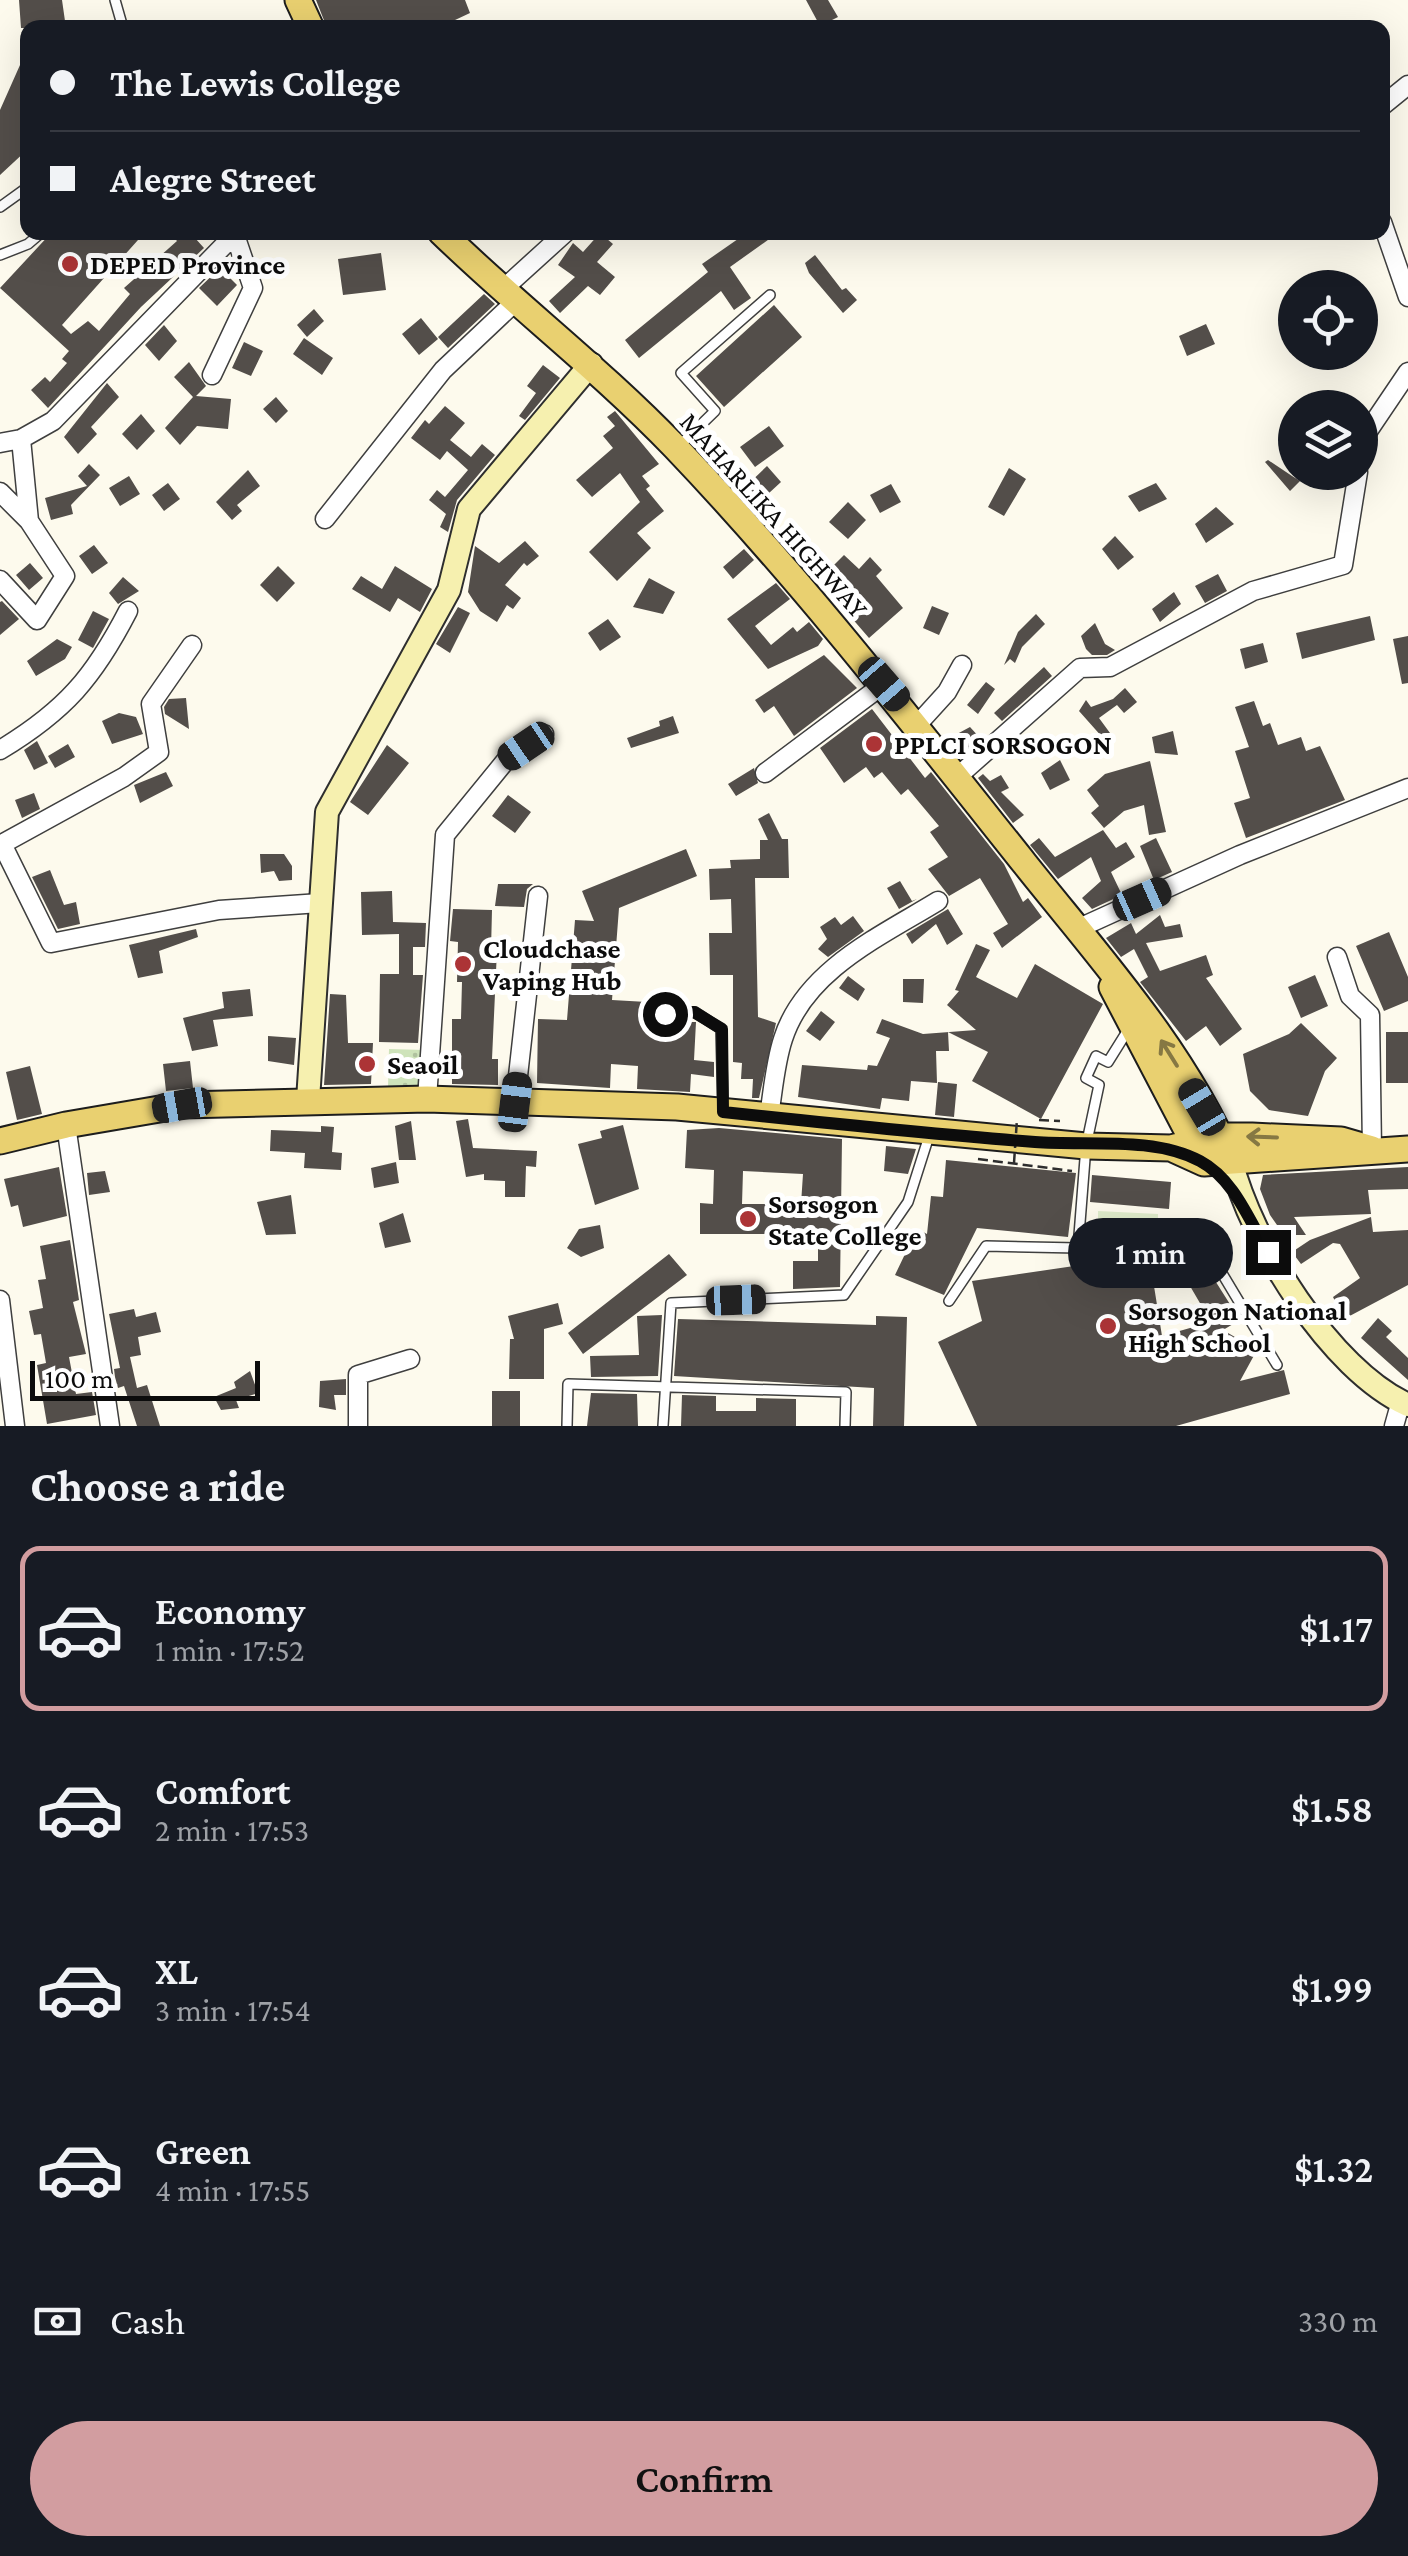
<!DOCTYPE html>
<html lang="en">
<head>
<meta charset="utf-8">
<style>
  :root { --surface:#171b24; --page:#242831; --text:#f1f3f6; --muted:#9ea1a6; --line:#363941; --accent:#d29da0 }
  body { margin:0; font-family:"Crimson Pro",serif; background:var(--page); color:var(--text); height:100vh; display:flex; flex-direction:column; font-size:38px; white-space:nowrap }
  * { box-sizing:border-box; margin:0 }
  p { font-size:32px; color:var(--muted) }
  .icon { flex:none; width:55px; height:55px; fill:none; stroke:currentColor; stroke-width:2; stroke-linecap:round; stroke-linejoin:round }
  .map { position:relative; height:1426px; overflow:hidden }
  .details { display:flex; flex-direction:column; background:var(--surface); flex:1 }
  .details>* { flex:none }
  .guide { position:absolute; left:20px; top:20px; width:1370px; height:220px; border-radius:20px; box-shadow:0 10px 40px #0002; display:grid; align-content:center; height:220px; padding:0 30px; background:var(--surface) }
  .tools { position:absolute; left:1278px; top:270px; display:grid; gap:20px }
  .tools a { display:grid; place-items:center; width:100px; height:100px; border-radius:50%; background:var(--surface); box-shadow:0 10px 40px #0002; font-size:50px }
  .scale { position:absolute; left:30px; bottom:25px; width:230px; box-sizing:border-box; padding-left:10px; border:5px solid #0c0c0c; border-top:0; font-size:28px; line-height:35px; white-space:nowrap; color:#0c0c0c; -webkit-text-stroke:8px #fff; paint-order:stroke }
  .end { position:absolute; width:45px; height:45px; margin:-22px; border:12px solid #0c0c0c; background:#fff; box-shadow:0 0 0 5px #fff }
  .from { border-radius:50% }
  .bubble { position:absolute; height:70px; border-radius:35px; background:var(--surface); box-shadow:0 10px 40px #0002; font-size:32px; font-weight:600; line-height:70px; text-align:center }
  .car { position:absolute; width:30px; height:60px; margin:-30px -15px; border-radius:12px; box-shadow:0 0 8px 2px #0007; background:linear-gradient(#222 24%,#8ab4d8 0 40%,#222 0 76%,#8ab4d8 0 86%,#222 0) }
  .guide b { display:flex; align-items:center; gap:35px; height:95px; font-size:38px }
  .guide b+b { border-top:2px solid var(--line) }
  .guide i { width:25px; height:25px; background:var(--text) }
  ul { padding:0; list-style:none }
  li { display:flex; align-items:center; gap:30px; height:165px; margin:0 20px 15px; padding:0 10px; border:5px solid transparent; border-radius:20px }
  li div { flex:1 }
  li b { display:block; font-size:38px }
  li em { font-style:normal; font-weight:600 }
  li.on { border-color:var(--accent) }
  li>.icon { width:90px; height:90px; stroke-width:1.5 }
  h2 { padding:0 30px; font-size:45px; line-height:120px }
  .pay { display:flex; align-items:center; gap:25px; height:110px; padding:0 30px; font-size:38px }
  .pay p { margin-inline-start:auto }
  .primary-button { display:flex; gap:20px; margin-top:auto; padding:20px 30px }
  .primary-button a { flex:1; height:115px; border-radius:60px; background:var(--accent); color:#111; font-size:40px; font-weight:600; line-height:115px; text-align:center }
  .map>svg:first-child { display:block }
</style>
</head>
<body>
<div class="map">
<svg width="1408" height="1426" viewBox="0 0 1408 1426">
  <defs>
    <pattern id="grass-dots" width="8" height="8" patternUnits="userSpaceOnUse" patternTransform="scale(2.5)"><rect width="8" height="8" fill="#cee3ba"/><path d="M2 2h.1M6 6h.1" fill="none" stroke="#b0c29f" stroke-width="1.8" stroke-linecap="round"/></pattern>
  </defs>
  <rect width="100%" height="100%" fill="#fdfaed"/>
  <path fill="url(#grass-dots)" d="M389,1049L426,1050L424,1088L388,1087Z"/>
  <path fill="#dfeccb" d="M1098,1211L1158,1214V1244H1098Z"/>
  <path fill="#534e4a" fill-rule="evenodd" d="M19,0H62L66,28H21Z
    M316,0H465L470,13L438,28H327Z
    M806,0H828L838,17L820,26Z
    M28,47V149L0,175V110Z
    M52,232H130L138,240L62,325L71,334L88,321L99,331L130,294L124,288L177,241L169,232H201L195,238L204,248L141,307L48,408L31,390L45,377L50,382L67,363L62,359L69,351L0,288Z
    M748,232H779L730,267L751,298L734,310L721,291L639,358L625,340L708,272L702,264Z
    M600,233L613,244L597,262L615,277L600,295L588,286L560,313L549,301L575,277L558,265L573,243L583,252Z
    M381,253L386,290L343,295L338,259Z
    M815,255L842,290L846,288L857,300L843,313L809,273L805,263Z
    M220,268L237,285L217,306L199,288Z
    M484,294L495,304L448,348L438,337Z
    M774,305L802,337L724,407L696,376Z
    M314,309L324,321L307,337L297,325Z
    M421,318L438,339L419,355L402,334Z
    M1206,324L1215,344L1187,356L1179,336Z
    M164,325L177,341L159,361L145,345Z
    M304,338L333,358L322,375L293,354Z
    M244,342L263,351L251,376L232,368Z
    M189,362L206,386L196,396L231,399L228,429L197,426L180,445L165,428L193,397L174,377Z
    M543,365L560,378L525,420L519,416L536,393L527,386Z
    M107,383L119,397L91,427L97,434L78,454L64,437Z
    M276,397L288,411L276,423L263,409Z
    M445,406L465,423L450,440L471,457L482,444L495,455L457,500L448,532L440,527L446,514L429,500L437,490L445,497L468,470L447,451L440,460L411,438L425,420L429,424Z
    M615,411L659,464L642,476L650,486L646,489L664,511L637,533L651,548L617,581L589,552L640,502L620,473L592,497L576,480L613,448L603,436L615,426L607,417Z
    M141,414L155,431L137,450L122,434Z
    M769,426L784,446L755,467L740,447Z
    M1268,460L1292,476L1300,481L1290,491L1265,462Z
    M89,464L100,475L71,505L73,514L51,520L45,498L87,486L78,476Z
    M767,466L781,482L757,504L743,489Z
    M1009,468L1026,479L1004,516L988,507Z
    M248,470L260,486L237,505L242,511L232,520L216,502Z
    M129,476L140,494L120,506L109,488Z
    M168,483L180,499L164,511L152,495Z
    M1156,483L1167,499L1139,512L1128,496Z
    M891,484L901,502L880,513L870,495Z
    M848,502L866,520L848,539L829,522Z
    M1216,507L1234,524L1206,543L1195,524Z
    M1115,536L1134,557L1118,570L1102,549Z
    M525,541L539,556L527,566L524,563L505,585L521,598L513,609L507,605L497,622L480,611L468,592L475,546L499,563Z
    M94,545L108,563L92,574L79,556Z
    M744,549L754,560L733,579L723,567Z
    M844,555L859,569L870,557L882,570L876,576L903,608L869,638L850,616L854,613L820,579Z
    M30,563L43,578L29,590L16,575Z
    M278,566L295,583L277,602L260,585Z
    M395,566L432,589L420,612L398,598L390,612L352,589L361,576L382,589Z
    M1218,574L1227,591L1205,603L1195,586Z
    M123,577L139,591L118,604L109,593Z
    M649,578L675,592L663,614L633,607Z
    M776,583L790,599L755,626L771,645L793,627L797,632L809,622L823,639L818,646L768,669L727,619Z
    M1174,592L1181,604L1160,622L1152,609Z
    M2,601L19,619L0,635V602Z
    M932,606L949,613L939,635L923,628Z
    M458,607L470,613L450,653L436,644Z
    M93,611L109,619L93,648L78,640Z
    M1036,614L1045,624L1022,647L1015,663L1010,659L1004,665L1018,632Z
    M1370,616L1375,640L1302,659L1296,633Z
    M608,619L621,637L600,651L588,633Z
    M1095,623L1105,644L1115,650L1107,655H1092L1086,649L1081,636Z
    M1408,636V683L1402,684L1393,639Z
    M57,639L72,647L65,659L36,676L27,661Z
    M1263,643L1268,662L1245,669L1240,649Z
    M824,655L857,688L794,736L774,706L764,713L755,700Z
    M1044,667L1052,676L1002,721L994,713Z
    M986,682L995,689L978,714L967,705Z
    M1125,688L1137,702L1124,713L1117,705L1099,718L1110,733L1103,738L1079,711L1086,700L1091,707L1113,699Z
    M186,698L189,729L165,714L164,707L169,699Z
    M1254,701L1263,726L1270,723L1278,745L1301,737L1306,751L1320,746L1345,800L1246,838L1234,803L1250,798L1235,751L1249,747L1235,707Z
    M872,709L925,778L931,772L1004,864L1023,902L1028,898L1042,917L1002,948L993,933L1008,924L980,878L949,896L928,869L948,857L930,832L939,826L908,789L901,795L882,772L874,778L866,767L844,783L820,748Z
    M119,713L136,717L143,734L112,744L102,721Z
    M673,716L679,733L631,748L627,738L660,726L659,721Z
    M970,727L981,739L965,753L957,734Z
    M1173,731L1178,755L1155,753L1152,737Z
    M37,741L48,763L34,770L24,750Z
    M68,744L75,757L55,768L48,756Z
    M387,745L409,763L368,815L350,802Z
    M1060,760L1070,780L1050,790L1041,773Z
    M1150,761L1166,832L1149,835L1144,805L1124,811L1104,828L1091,813L1099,806L1087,790L1105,774Z
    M754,768L758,783L736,796L728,784Z
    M166,772L173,786L140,803L134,785Z
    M983,774L990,781L1001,775L1009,788L1001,792L1024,815L1013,823L978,778Z
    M34,793L40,809L22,818L15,800Z
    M508,795L531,812L515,833L492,816Z
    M769,813L782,839H788L789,878H755L758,1017L776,1023L759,1098H752L753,1079H741L742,1063L733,1062V975H710L709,933H732L731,899L710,900L709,869L731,868L730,860L760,859V840H768L758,819Z
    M1103,830L1116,848L1126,842L1135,857L1111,872L1122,895L1092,909L1082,898L1101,881L1091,857L1058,879L1030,845L1039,838L1055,857Z
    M1156,838L1172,872L1154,880L1140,846Z
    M686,849L697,876L619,908L612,1000L647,1002V1013H657L662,1022H696L694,1060L714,1062V1077L691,1074L690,1092L637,1089L638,1066L611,1064L610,1088L537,1083L538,1019L567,1020L575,920L594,921L582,891Z
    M260,854H284L292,866V880L279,881L274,871L261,873Z
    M50,870L64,905L76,902L80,924L58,929L32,877Z
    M900,881L912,901L917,899L899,909L887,888Z
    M498,884H533L527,889L524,907L495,906Z
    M392,891L393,922L426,923L425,947H413V975H423L418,1043L379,1042L380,974H399V934L362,935L361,892Z
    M453,909L492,910L491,950H497L492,1059H498V1085L452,1084V1019H461L462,982H457L458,942L450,941Z
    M948,909L963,934L947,945L936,924L912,944L906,934Z
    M1160,915L1165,927L1180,924L1183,937L1146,943L1160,971L1206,955L1213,975L1206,978L1242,1029L1220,1046L1206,1026L1186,1041L1140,982L1148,977L1134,949L1121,957L1106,938L1131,923L1136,934Z
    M853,916L864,931L828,957L818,949L827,939L820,927L835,917L841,925Z
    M196,929L198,937L159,951L163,973L138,978L129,945Z
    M1389,932L1408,977V1001L1384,1011L1356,946Z
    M976,944L990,950L976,977L1017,998L1035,964L1103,1004L1041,1119L972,1081L988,1052L948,1032L949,1051H936L937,1083L911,1081L909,1101L882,1098L880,1109L798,1097L802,1065L867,1070L868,1065L877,1066L890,1038L876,1033L882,1019L923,1034L976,1030L947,1005L959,991L955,990Z
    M1315,975L1328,1006L1301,1018L1288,987Z
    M848,976L865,989L858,1001L839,988Z
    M903,979H924L923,1003L903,1002Z
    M250,989L253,1016L213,1020L218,1046L192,1051L183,1018L224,1008L222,992Z
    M330,994L346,995L348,1043H373L371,1084L324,1085Z
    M821,1011L835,1022L820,1041L806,1031Z
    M1301,1023L1337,1058L1325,1071L1308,1116L1269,1110L1250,1091L1243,1054L1289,1034Z
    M1386,1032H1408V1083H1386Z
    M268,1036L296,1038L294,1065L268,1061Z
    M190,1061L193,1088L166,1091L163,1064Z
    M30,1066L42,1114L17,1120L6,1072Z
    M938,1082L957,1084L954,1117L935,1115Z
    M468,1119L473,1148L537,1151L536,1167L526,1166L525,1197H505V1181L484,1180V1174L466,1177L456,1121Z
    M411,1121L416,1160H399L395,1126Z
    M623,1125L639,1189L595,1205L578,1144L602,1138L600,1131Z
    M321,1126L334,1127L332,1152L342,1153L341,1170L304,1168L305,1153L270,1151L271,1130L321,1132Z
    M719,1128L842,1139L840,1287L793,1289V1261H818V1234H700V1203L713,1204L714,1170L685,1168L687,1130ZM743,1171L803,1174L801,1204H742Z
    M886,1146L916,1149L908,1174L884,1171Z
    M946,1160L1076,1173L1068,1237L977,1228L944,1295L895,1275L917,1229L927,1234L931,1196L943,1197Z
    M396,1162L399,1183L374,1188L371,1168Z
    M59,1167L67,1216L23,1227L18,1205L11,1207L4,1179Z
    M1408,1167V1189L1368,1190L1371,1214L1294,1217L1306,1235H1284L1270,1215L1260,1189L1263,1175Z
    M105,1171L110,1192L89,1195L87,1173Z
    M1092,1175L1171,1182L1169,1209L1090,1202Z
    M291,1195L296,1234L266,1235L257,1202Z
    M403,1213L411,1242L385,1248L379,1223Z
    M1371,1217L1373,1232L1408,1230V1285L1344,1319L1333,1297L1360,1278L1340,1244L1333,1243L1301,1264L1292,1252L1310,1240Z
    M600,1225L604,1248L581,1257L567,1248L579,1229Z
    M70,1240L79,1300L73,1302L86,1354L69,1357L76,1394L92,1392L96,1415L47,1424L37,1365L46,1363L41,1334L34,1335L29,1311L43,1308L38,1280L46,1279L40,1246Z
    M1196,1247L1207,1283L1214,1279L1240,1320L1223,1330L1257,1350L1240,1381L1284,1370L1290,1394L1176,1426H977L938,1342L982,1321L972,1281L1149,1255L1162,1336L1211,1322L1190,1286L1185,1287L1176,1252Z
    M669,1254L687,1275L583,1354L568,1333Z
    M558,1303L563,1324L544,1329V1379H509L510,1339H514L508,1316Z
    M134,1309L136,1317L156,1312L161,1332L138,1337L141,1355L130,1357L137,1388L147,1385L160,1426H137L124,1386L118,1388L115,1377L114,1369L120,1368L109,1314Z
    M662,1315L658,1376L591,1377L590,1356L639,1355L637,1316Z
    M876,1316L907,1317L904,1426H873L874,1388L674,1376L678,1319L876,1325Z
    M1378,1318L1392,1331L1386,1337L1408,1358V1380L1361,1338Z
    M250,1371L258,1393L236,1400L239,1408L221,1410L214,1397L236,1388L234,1382Z
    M346,1379V1395H334L336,1410L319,1407L320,1381Z
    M492,1391H520V1426H492Z
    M591,1393L637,1394L638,1426H587Z
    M682,1395L716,1396V1411H756V1398L796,1399V1426H681Z"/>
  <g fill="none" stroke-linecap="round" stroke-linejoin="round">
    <g stroke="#3f3f3f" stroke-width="12">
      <path id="lane" d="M115,0L123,28
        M0,207L28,187
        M0,255L28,244L42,232
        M678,447L715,411L681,373L770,295
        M665,1014L695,1012L721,1029L723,1110
        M1078,1248L1163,1247L1193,1225L1277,1365
        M949,1301L986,1246L1078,1248L1086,1146L1099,1085L1086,1078L1096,1056L1108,1062L1128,1030
        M567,1426L568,1384L846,1392L845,1426
        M663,1426L671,1303L844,1295L908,1202L929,1136"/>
    </g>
    <g stroke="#3f3f3f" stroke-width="21">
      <path id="street" d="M1382,106L1408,85
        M1382,222L1408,297
        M501,291L566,232
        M212,375L253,288L234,232
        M0,443L21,439L53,421L234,235
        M1360,454L1362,440L1408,372
        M0,492L29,521
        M325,519L443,370L515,302
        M0,580L37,620L65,576L29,521L21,439
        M192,645L151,704L159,752L124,777L2,844L51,943L219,910L320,903
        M917,725L947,692L962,665
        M0,750C65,711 94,677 128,611
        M765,773L884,684
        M956,778L1080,668L1110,667L1253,591L1343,565L1358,472
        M1077,929L1240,855L1408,788
        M1337,957L1350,996L1370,1015L1372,1149
        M427,1099L445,835L507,759L544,734
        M515,1103L538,896
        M769,1116C773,1091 775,1063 783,1039C805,970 881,936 938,901
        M66,1125L110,1426
        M0,1300L15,1426
        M358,1426V1375L410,1359
        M1394,1426L1401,1401"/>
    </g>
    <g stroke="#2e2e2e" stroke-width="26">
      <path id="secondary" d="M308,1100L327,812L449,590L469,509L591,364
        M1231,1161C1251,1241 1330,1370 1408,1405"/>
    </g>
    <g stroke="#1d1d1d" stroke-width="29">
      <path id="primary" d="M298,0L311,28
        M441,232C517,306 601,370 675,447C800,578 912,722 1025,864C1099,957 1184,1050 1231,1161
        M1112,987L1200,1155
        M0,1141L66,1125L183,1105L427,1099L677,1107L1086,1146L1171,1148L1220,1136H1252L1341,1140L1372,1149
        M1171,1148L1204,1163L1408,1149"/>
    </g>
    <path stroke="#2e2e2e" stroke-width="2.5" stroke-dasharray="10 5" stroke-linecap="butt" d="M1039,1120L1060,1121
      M978,1159L1072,1171"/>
    <use href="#lane" stroke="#fff" stroke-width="9"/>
    <use href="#street" stroke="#fff" stroke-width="18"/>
    <use href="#secondary" stroke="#f6f0af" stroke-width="22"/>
    <use href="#primary" stroke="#e9d070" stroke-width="25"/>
    <path stroke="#2e2e2e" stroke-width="2.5" stroke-dasharray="10 5" stroke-linecap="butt" d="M1014,1163L1017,1119"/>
  </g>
  <defs><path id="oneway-shaft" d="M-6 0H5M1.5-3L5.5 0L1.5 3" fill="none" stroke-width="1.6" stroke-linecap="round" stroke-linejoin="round" transform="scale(2.5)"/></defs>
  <g stroke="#867843">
    <use href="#oneway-shaft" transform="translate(1169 1053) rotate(-122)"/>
    <use href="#oneway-shaft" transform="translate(1262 1137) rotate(-178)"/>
  </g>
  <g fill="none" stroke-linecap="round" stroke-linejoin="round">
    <path stroke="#0c0c0c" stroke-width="12" d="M665,1014L694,1012L722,1029L723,1112C826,1123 931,1134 1035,1142C1087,1146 1153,1136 1200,1161C1234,1179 1249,1220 1268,1252"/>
  </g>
  <g fill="#ac3436" stroke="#fff" stroke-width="4">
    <circle cx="70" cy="264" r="10"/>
    <circle cx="874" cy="744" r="10"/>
    <circle cx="463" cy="964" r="10"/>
    <circle cx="367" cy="1064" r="10"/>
    <circle cx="748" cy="1219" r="10"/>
    <circle cx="1108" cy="1326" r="10"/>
  </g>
  <g text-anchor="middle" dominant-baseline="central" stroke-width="10" stroke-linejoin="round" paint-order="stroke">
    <g font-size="28" font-weight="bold" fill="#0c0c0c" stroke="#fff" text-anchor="start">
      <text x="90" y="264">DEPED Province</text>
      <text x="894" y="744">PPLCI SORSOGON</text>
      <text x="483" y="948">Cloudchase<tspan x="483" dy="32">Vaping Hub</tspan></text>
      <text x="387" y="1064">Seaoil</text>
      <text x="768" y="1203">Sorsogon<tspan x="768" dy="32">State College</tspan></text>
      <text x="1128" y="1310">Sorsogon National<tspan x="1128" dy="32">High School</tspan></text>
    </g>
    <g font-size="28" fill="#0c0c0c" stroke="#fff">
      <text transform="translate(774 515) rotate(48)">MAHARLIKA HIGHWAY</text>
    </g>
  </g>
</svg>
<div class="tools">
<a><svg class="icon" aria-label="locate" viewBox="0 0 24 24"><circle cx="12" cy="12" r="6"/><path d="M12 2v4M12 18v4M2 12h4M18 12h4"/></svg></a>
<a><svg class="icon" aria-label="layers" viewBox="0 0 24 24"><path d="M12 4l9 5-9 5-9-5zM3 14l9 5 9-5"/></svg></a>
</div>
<div class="scale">100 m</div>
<i class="end from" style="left:665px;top:1014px"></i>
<i class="end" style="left:1268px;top:1252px"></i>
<div class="bubble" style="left:1068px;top:1218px;width:165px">1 min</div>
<i class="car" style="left:884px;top:684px;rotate:139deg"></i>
<i class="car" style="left:526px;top:746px;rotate:236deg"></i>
<i class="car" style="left:1142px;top:899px;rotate:66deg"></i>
<i class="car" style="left:515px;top:1102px;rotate:7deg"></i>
<i class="car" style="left:182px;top:1105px;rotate:260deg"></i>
<i class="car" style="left:1202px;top:1107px;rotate:329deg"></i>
<i class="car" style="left:736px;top:1300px;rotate:88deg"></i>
<div class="guide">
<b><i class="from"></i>The Lewis College</b>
<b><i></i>Alegre Street</b>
</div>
</div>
<section class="details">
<h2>Choose a ride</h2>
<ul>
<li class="on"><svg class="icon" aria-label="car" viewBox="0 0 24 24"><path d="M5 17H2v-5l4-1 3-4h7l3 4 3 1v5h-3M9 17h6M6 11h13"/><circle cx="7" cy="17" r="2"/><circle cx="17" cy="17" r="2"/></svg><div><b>Economy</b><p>1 min · 17:52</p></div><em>$1.17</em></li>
<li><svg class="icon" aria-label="car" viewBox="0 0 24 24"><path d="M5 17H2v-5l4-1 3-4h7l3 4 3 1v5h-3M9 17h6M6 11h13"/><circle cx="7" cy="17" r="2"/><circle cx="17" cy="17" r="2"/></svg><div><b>Comfort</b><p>2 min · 17:53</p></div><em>$1.58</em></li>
<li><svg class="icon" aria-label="car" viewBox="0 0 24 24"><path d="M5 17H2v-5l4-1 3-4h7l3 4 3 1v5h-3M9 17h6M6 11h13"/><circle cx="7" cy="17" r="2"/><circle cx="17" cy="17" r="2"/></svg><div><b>XL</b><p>3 min · 17:54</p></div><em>$1.99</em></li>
<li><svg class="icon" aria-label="car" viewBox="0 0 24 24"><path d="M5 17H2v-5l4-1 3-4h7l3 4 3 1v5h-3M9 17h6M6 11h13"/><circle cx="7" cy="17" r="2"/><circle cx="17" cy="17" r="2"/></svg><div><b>Green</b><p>4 min · 17:55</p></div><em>$1.32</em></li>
</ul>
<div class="pay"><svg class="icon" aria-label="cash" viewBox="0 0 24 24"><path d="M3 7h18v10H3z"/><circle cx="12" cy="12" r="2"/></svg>Cash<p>330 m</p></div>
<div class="primary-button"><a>Confirm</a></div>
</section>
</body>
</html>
